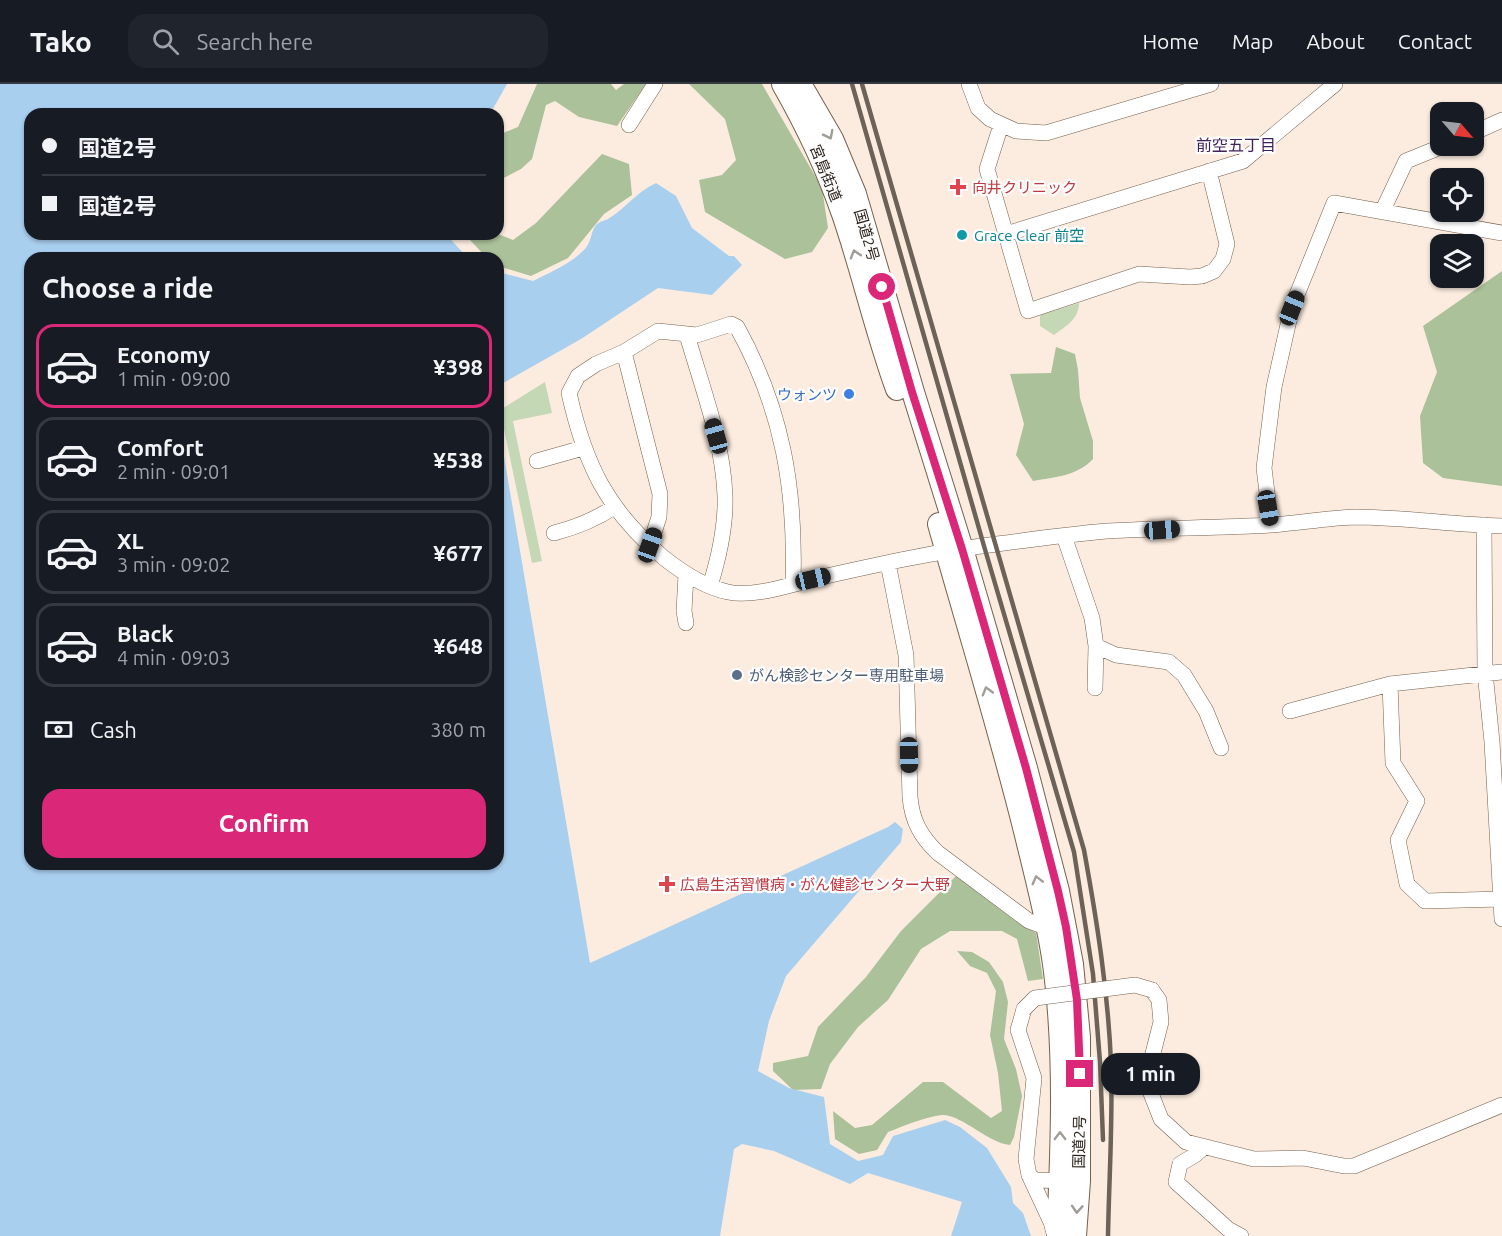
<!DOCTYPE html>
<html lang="en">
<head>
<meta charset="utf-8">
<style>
  :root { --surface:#171b24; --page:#20242c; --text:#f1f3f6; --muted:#9ea1a6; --line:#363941; --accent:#db2777 }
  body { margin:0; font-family:Ubuntu,"Noto Sans JP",sans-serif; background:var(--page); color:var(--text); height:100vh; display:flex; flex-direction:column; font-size:22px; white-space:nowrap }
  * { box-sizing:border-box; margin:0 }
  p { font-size:20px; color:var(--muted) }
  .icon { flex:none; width:33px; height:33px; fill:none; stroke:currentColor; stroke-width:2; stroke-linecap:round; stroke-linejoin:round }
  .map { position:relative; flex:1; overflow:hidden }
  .sheet { position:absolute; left:24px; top:168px; width:480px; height:618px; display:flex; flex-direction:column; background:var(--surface); border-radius:18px; box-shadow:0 2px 4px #0004 }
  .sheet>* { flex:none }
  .hud { position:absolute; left:24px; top:24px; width:480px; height:132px; border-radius:18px; box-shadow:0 2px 4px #0004; display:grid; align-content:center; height:132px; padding:0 18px; background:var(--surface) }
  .needle { width:39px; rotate:118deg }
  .buttons { position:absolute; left:1430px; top:18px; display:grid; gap:12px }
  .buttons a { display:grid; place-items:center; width:54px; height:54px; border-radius:12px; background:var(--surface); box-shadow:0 2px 4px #0004; font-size:30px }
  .end { position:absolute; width:27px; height:27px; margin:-14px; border:8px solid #db2777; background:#fff; box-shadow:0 0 0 3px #fff }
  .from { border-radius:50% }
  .bubble { position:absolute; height:42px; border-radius:18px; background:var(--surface); box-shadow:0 2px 4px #0004; font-size:20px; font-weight:600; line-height:42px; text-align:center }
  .car { position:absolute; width:18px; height:36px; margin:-18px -9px; border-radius:8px; box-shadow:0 0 4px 2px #0007; background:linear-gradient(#222 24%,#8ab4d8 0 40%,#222 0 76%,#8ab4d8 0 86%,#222 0) }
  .hud b { display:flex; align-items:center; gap:21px; height:57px; font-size:22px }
  .hud b+b { border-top:2px solid var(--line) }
  .hud i { width:15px; height:15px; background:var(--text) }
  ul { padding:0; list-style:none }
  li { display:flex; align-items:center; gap:18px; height:84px; margin:0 12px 9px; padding:0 6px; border:3px solid var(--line); border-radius:18px }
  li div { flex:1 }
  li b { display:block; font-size:22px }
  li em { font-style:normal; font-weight:600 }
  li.active { border-color:var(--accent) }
  li>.icon { width:54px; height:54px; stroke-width:1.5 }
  h2 { padding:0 18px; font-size:27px; line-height:72px }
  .pay { display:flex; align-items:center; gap:15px; height:66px; padding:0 18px; font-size:22px }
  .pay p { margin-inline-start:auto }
  .action { display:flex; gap:12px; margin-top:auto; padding:12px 18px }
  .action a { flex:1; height:69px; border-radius:18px; background:var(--accent); color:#fff; font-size:24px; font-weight:600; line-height:69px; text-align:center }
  header { display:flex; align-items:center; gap:36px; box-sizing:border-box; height:84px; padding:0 30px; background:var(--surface); border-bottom:2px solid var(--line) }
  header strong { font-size:28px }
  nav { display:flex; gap:33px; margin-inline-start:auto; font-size:21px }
  .search { width:420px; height:54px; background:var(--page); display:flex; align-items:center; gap:15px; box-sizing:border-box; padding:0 21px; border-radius:18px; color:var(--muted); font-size:22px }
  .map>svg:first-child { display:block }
</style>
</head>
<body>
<header>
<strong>Tako</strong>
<div class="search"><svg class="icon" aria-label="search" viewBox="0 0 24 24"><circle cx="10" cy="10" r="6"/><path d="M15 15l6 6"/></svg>Search here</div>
<nav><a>Home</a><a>Map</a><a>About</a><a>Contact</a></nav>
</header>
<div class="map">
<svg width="1502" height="1152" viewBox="0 0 1502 1152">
  <rect width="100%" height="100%" fill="#fbecdf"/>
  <path fill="#c5d8b5" d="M1079,219C1079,235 1066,242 1054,251L1040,242V231Z
    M545,298L552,329L513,337L542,477L532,479L500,326Z"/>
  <path fill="#abc199" d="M537,0H611L616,6L624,0H646L617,42L579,33L555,17L546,21L532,75L521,85L498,97V51L518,43Z
    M689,0H762L822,104L828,144L812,168L785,175L705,128L699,96L722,91L736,76L725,35Z
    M602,70L629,80L632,111L604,130L568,174L531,192L498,182V174H487L470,156L468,150H498L513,156L536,139Z
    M1502,187V402L1443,394L1423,379L1420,332L1437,288L1423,242Z
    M1056,263L1075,270L1078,286L1080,314L1093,357V375C1077,392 1055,393 1033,397L1016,371L1024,340L1010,290L1051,289Z
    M956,792L1036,849L1043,895L1028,897L1017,855L1002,847H950L921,865L888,916L858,943L830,980L821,1005L793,1006L773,987V979L808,972L818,943L866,893L901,847Z
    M957,867L972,868L989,878L1003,898L1008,918L1004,955L1016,985L1022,1012L1014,1053L1010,1061C988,1059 961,1030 942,1031C924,1033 904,1042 888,1048L877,1066L859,1070L835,1055L833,1027L855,1044L872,1041L923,998H943L991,1034L1002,1027L998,989L990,951L996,907L987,889L970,882Z"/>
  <path fill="#a9cfef" d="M0,0H507L490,30H30V150H449L452,157L468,174H30V780H498V337L590,879L888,743L895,738L903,745L901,758L786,892L769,937L758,987L789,1004L824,1013L830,1060L858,1077L883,1071L893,1052L945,1036L960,1043L987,1064L1011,1103L1013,1119L1023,1129L1031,1152H951L962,1118L868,1089L850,1100L774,1067L742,1060L734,1065L720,1152H0Z
    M656,99L676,112L692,144L729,172H734L742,181L712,211L658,204L581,255L498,302V188L533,197C551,188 570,180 584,166C592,158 590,149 596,141C600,137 604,137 608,135C626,124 635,109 656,99Z"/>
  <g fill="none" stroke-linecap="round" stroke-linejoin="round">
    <g stroke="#75604d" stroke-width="16">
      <path id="minor" d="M969,0L978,24L990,35L1016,47L1046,49L1211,0
        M629,41L655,0
        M1001,41L987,85L1028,227L1139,190L1190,193L1202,192L1214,187L1223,175L1227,160L1209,87
        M1473,49L1502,36
        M1382,128L1406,77L1443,62
        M1006,150L1243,77L1335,0
        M687,251C702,303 723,357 725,412C726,443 719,473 710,502
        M624,268L660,410L659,433L650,461
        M537,377L583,364
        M1271,441L1264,384L1274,303L1292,223L1334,119L1502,149
        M1484,441L1485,588L1492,658L1502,835
        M554,449C577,443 595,436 614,423
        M1064,452L1092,534L1096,562L1095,604
        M888,479L906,571L910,713C912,737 921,753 938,769L1029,837L1048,844
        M686,491L684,527L686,539
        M793,500C796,406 783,326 737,243L731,240L697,251L658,247L624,268L596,280L578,292L569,309C585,381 607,426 664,474C683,489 704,503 728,508C755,514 795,499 822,493C880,480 938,467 997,460C1034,455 1071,450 1107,447C1162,444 1216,444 1271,441C1299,439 1327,434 1355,433C1404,433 1453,441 1502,442
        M1096,562L1116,571L1169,578L1184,591L1206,627L1221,664
        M1390,600L1393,679L1417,717L1398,756L1407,800L1425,817L1502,815
        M1290,627L1390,600L1502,588
        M1152,906L1159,916L1161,938L1150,981V1007L1161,1035L1186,1058L1254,1075L1303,1074L1344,1082H1354L1502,1021
        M1024,925L1018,946L1034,994L1026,1075L1029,1091L1035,1096L1070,1097
        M1203,1064L1195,1071L1180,1080L1176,1098L1228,1145L1241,1152
        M1029,1091L1051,1138L1054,1149"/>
    </g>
    <g stroke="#75604d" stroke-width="24">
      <path id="highway" d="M783,0C807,42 827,84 843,130C863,188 876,248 897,305
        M800,0L832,55L855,110L913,308L962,465L1026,684L1058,807L1072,880L1079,953V1097L1075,1152
        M939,440C968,543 1000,646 1026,751C1036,793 1048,836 1054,880C1066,968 1062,1063 1058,1152"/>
    </g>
    <use href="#minor" stroke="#fff" stroke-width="15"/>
    <use href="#highway" stroke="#fff" stroke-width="22"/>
    <path stroke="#6d6258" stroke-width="4.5" d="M852,0L984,462L1074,768L1093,890L1100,978L1103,1056
      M862,0L1084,766C1097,837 1108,907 1111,979C1113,1037 1109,1094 1108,1152"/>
    <g stroke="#75604d" stroke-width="16" stroke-linecap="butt">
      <path id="minor-bridge" d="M1024,925L1035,914L1135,901L1152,906"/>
    </g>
    <use href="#minor-bridge" stroke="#fff" stroke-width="15"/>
  </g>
  <defs><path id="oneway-chevron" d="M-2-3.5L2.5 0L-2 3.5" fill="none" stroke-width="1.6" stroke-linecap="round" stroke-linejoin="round" transform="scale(1.5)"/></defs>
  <g stroke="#a09c98">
    <use href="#oneway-chevron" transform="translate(829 51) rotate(63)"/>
    <use href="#oneway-chevron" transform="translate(855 170) rotate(-107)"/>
    <use href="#oneway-chevron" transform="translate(987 607) rotate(-106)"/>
    <use href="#oneway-chevron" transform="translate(1037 796) rotate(-104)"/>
    <use href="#oneway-chevron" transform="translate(1060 1052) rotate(-90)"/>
    <use href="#oneway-chevron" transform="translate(1077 1125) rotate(94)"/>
  </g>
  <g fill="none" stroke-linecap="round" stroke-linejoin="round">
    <path stroke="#db2777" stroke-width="8" d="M882,203L912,308L962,465L1026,684L1058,807L1066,843L1077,916L1080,990"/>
  </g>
  <g fill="#e0444e" stroke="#fdfdfd" stroke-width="2">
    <path d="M955 94h6v6h6v6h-6v6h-6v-6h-6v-6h6z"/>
    <path d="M664 791h6v6h6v6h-6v6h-6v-6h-6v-6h6z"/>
  </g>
  <circle fill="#0f9aa8" stroke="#fdfdfd" stroke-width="2" cx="962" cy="151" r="6"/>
  <circle fill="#3f7fe0" stroke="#fdfdfd" stroke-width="2" cx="849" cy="310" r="6"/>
  <circle fill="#5c6f8a" stroke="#fdfdfd" stroke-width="2" cx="737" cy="591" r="6"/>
  <g text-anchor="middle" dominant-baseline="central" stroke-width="4.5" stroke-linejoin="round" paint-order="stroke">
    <g font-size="15" fill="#2b221a" stroke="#fdfdfd">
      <text transform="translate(826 89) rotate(68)">宮島街道</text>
      <text transform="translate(867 151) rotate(74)">国道2号</text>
      <text transform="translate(1079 1058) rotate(-89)">国道2号</text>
    </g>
    <g font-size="15" fill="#be3a42" stroke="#fdfdfd" text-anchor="start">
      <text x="972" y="103">向井クリニック</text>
      <text x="680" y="800">広島生活習慣病・がん健診センター大野</text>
    </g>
    <g font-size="15" fill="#0d838f" stroke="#fdfdfd" text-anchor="start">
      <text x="974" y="151">Grace Clear 前空</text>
    </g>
    <g font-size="15" fill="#366cbe" stroke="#fdfdfd" text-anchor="end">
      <text x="837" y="310">ウォンツ</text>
    </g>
    <g font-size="15" fill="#4e5e75" stroke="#fdfdfd" text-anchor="start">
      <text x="749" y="591">がん検診センター専用駐車場</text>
    </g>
    <g font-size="16" fill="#42215a" stroke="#fdfdfd">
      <text x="1236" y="61">前空五丁目</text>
    </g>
  </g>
</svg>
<div class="buttons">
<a><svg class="needle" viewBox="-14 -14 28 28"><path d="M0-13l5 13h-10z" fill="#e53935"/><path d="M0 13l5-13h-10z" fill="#9ea1a6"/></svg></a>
<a><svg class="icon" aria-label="locate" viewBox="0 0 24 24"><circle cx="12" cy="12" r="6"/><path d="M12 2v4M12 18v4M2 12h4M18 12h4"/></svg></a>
<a><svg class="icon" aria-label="layers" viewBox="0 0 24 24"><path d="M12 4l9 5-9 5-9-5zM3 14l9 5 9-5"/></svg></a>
</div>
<i class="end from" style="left:882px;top:203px"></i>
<i class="end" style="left:1080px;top:990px"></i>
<div class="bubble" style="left:1101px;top:969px;width:99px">1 min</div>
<i class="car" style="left:1292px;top:224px;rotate:22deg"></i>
<i class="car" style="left:716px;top:352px;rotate:344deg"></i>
<i class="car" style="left:1268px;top:424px;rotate:170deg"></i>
<i class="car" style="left:1162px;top:446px;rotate:86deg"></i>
<i class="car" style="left:650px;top:461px;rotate:20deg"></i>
<i class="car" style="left:813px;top:495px;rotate:77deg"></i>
<i class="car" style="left:909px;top:671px;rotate:179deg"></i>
<div class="hud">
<b><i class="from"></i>国道2号</b>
<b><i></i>国道2号</b>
</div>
<section class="sheet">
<h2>Choose a ride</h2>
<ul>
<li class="active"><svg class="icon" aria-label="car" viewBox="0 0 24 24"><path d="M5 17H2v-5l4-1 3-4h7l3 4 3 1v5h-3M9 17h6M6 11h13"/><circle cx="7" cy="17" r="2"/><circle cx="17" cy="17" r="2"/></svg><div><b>Economy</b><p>1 min · 09:00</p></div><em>¥398</em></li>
<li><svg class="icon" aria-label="car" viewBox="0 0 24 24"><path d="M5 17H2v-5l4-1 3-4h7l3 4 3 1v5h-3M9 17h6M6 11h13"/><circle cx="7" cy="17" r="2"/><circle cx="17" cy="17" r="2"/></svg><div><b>Comfort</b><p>2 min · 09:01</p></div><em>¥538</em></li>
<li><svg class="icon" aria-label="car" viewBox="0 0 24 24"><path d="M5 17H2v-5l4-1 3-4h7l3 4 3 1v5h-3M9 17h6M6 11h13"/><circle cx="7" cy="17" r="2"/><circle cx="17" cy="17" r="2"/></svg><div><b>XL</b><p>3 min · 09:02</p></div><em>¥677</em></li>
<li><svg class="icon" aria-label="car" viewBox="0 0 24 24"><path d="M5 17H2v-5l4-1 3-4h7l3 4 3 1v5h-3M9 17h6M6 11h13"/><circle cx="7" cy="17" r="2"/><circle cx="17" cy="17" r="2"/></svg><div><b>Black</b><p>4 min · 09:03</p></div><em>¥648</em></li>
</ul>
<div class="pay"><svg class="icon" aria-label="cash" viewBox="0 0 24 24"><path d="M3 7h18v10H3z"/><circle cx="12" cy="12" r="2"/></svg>Cash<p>380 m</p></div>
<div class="action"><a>Confirm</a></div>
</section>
</div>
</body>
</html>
